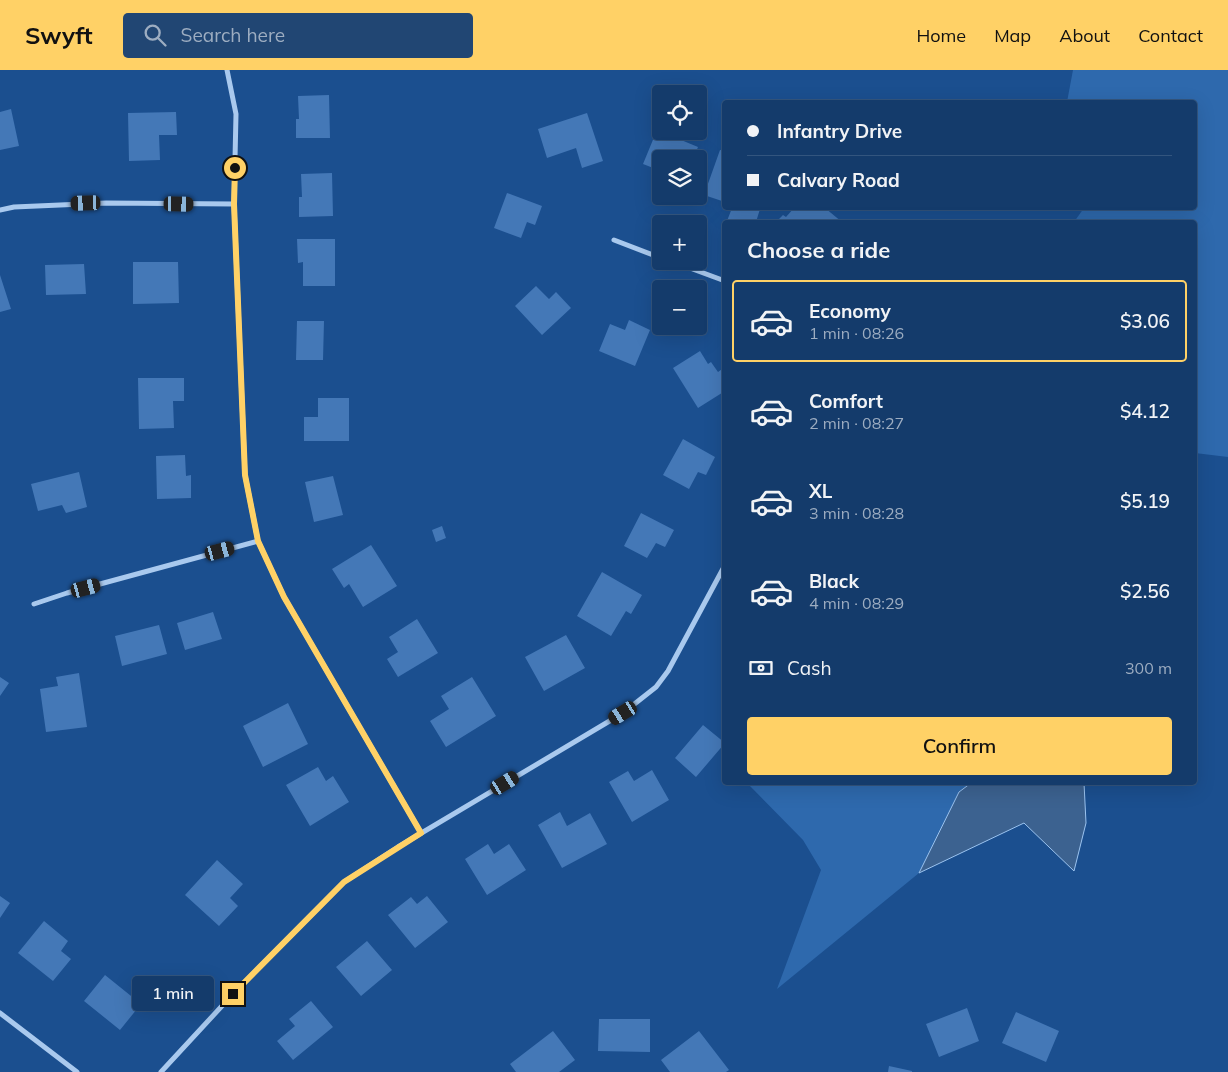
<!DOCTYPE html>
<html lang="en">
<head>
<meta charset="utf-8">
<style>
  :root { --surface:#143b6b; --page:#214673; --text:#f1f3f6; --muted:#9dadc1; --line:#33557e; --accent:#ffd166 }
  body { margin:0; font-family:Mulish,sans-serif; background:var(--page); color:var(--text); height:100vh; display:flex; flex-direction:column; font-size:19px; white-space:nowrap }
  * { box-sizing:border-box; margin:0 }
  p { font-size:16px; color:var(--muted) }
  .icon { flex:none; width:28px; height:28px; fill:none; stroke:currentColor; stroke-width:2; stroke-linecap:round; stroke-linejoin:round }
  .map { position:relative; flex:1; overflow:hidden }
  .details { position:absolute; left:722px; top:150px; width:475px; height:565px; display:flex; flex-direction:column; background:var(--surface); border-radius:5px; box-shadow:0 5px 20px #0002,0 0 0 1px var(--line) }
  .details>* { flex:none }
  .top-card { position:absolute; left:722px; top:30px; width:475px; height:110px; border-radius:5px; box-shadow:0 5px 20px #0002,0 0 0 1px var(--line); display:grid; align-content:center; height:110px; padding:0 25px; background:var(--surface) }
  .buttons { position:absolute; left:652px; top:15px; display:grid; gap:10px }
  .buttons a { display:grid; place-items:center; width:55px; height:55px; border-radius:5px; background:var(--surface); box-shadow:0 5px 20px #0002,0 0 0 1px var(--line); font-size:25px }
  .end { position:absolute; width:22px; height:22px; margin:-11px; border:6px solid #ffd166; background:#111; box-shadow:0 0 0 2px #111 }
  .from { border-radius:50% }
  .bubble { position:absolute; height:35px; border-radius:5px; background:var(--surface); box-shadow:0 5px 20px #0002,0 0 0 1px var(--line); font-size:16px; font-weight:600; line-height:35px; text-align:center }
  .car { position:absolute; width:15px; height:30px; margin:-15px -8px; border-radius:6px; box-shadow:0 0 4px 1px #0007; background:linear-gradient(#222 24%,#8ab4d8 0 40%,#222 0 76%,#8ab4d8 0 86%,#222 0) }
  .top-card b { display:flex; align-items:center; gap:18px; height:48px; font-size:19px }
  .top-card b+b { border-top:1px solid var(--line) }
  .top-card i { width:12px; height:12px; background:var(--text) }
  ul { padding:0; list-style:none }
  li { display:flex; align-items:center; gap:15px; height:82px; margin:0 10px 8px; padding:0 15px; border:2px solid transparent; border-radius:5px }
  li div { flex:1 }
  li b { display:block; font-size:19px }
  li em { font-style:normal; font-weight:600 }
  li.active { border-color:var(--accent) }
  li>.icon { width:45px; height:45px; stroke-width:1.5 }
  h2 { padding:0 25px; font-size:22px; line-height:60px }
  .pay { display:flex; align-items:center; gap:12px; height:55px; padding:0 25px; font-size:19px }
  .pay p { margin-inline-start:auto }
  .action { display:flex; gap:10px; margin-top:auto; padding:10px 25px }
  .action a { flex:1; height:58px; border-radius:5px; background:var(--accent); color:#111; font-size:20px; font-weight:600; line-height:58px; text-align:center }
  header { display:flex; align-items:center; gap:30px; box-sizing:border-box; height:70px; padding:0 25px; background:var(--accent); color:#111 }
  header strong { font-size:24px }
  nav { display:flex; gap:28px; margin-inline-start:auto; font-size:18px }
  .search { width:350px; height:45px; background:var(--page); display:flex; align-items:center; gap:12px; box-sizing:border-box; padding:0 18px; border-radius:5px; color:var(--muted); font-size:19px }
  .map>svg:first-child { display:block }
</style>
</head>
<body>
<header>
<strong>Swyft</strong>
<div class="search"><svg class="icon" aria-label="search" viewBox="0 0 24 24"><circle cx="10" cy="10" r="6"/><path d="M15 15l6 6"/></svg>Search here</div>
<nav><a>Home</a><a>Map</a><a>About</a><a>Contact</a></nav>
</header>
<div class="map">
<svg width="1228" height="1002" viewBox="0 0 1228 1002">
  <rect width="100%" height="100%" fill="#1b4f8f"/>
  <path fill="#2e69ad" d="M1073,0H1228V387L1195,383V152H1074L1084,138H1195V32H1067Z
    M749,712L971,713L959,722L919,803L777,919L821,800L803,770L749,715Z"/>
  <path fill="#3c6290" stroke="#9cc4f0" d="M971,713H1084L1086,753L1074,801L1024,753L919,803L959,722Z"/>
  <path fill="#4478b7" d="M329,25L330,68H296V49H299L298,26Z
    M11,39L19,76L0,80V42Z
    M176,42L177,65H159L160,90L129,91L128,43Z
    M587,43L603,91L582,98L576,78L547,88L538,59Z
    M657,60L698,77L693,89H661V101L643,94Z
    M720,80L725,81V132L704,125Z
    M332,103L333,146L299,147V127H302L301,104Z
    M507,123L542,136L535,155L527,152L521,168L494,158Z
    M732,138H756L760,139L756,152H732L727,151Z
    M794,138H825L842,152H776L783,145L786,147Z
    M297,169H335V216H303V192L298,193Z
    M133,192H178L179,233L133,234Z
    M84,194L86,224L46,225L45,195Z
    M0,205L11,239L0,242Z
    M536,216L549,229L556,222L571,238L542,265L515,236Z
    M629,250L650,260L635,296L599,281L610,254L625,260Z
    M297,251H324L323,290H296Z
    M700,281L708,294L711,292L718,302L725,297V321L698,338L673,298Z
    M138,308H184V331H173L174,358L139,359Z
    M318,328H349V371H304V347H318Z
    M683,369L715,387L706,405L698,402L689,419L663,405Z
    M185,385L186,406L191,405V428L157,429L156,386Z
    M79,402L87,437L66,443L62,435L38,441L31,414Z
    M333,406L343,445L314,452L305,412Z
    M641,443L674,460L665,477L656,473L647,488L624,476Z
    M442,456L446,468L436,472L432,460Z
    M371,475L397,516L363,537L349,514L344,518L332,499Z
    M602,502L642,525L631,544L626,541L611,566L577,546Z
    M213,542L222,569L185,580L177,553Z
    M417,549L438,583L398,607L387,589L398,582L389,567Z
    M159,555L167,584L122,596L115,566Z
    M566,565L585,598L544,621L525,587Z
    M79,603L87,657L46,662L40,619L58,616L56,607Z
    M0,607L9,613L0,626Z
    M472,607L496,646L446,677L430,651L449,639L441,626Z
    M288,633L308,674L263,697L243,656Z
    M703,655L725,673L696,707L675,688Z
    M318,697L326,711L333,706L349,732L310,756L286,715Z
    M652,700L669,730L632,752L609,712L628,701L634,711Z
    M560,742L567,756L590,743L607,774L562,798L538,755Z
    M488,774L494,784L509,774L526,800L487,825L465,789Z
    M217,790L243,814L230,828L238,836L219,856L185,825Z
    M0,826L10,833L0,848Z
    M427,826L448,852L415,878L388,845L411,827L417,834Z
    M44,851L68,871L61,881L71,889L53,911L18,883Z
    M367,871L392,900L361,926L336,897Z
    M105,905L141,934L120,960L84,931Z
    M311,931L333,957L293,990L277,971L295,956L289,949Z
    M967,938L979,971L939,987L926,954Z
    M1016,942L1059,961L1046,992L1002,973Z
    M599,949H650V982L598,981Z
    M553,961L575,990L559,1002H516L510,994Z
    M699,961L729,1000L726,1002H670L661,990Z
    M889,996L912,1001V1002H888Z"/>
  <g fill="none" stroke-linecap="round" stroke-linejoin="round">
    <path stroke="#a9c9ee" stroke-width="5" d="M227,0L236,44L234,134L245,405L258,471L284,527L421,763
      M0,140L14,137L106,133L234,134
      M614,170L661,188
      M671,191L725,211
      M34,534L67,523L258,471
      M0,943L77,1002
      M161,1002L233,924L344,812L398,777L623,643L656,617L668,601L725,495"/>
  </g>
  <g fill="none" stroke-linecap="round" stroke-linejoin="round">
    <path stroke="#ffd166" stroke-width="6" d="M233,924L344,812L421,763L284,527L258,471L245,405L234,134L235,98"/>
  </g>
</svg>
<div class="buttons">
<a><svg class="icon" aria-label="locate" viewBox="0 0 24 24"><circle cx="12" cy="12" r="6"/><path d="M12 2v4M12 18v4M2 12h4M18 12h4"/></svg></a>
<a><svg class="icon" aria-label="layers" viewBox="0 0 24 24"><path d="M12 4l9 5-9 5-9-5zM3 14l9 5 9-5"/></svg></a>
<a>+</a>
<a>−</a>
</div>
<i class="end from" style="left:235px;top:98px"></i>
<i class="end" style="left:233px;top:924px"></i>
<div class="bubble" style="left:132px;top:906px;width:82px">1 min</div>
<i class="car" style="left:86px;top:133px;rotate:268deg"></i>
<i class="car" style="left:179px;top:134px;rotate:91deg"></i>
<i class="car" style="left:220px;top:481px;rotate:75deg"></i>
<i class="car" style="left:86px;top:518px;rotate:75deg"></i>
<i class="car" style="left:623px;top:643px;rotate:239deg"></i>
<i class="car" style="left:505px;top:713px;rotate:59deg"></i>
<div class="top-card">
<b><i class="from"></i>Infantry Drive</b>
<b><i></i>Calvary Road</b>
</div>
<section class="details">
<h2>Choose a ride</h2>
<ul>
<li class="active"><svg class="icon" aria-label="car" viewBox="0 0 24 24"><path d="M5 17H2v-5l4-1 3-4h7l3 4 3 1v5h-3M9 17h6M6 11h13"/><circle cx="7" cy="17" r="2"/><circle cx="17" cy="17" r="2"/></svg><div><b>Economy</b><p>1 min · 08:26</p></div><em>$3.06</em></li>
<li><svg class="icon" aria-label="car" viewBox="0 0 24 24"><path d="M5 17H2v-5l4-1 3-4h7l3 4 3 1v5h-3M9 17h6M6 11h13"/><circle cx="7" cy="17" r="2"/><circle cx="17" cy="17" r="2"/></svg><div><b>Comfort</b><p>2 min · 08:27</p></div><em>$4.12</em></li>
<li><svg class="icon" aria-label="car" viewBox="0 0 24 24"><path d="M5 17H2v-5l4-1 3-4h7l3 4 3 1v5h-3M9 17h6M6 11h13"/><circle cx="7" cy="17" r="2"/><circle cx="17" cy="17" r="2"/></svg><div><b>XL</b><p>3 min · 08:28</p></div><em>$5.19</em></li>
<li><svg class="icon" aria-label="car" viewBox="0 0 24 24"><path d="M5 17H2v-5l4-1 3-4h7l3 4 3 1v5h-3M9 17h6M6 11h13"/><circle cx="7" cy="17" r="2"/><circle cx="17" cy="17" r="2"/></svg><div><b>Black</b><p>4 min · 08:29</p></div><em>$2.56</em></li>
</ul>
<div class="pay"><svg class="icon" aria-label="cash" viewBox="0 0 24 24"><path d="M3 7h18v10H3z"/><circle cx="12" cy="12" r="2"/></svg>Cash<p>300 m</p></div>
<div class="action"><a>Confirm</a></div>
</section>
</div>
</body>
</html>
